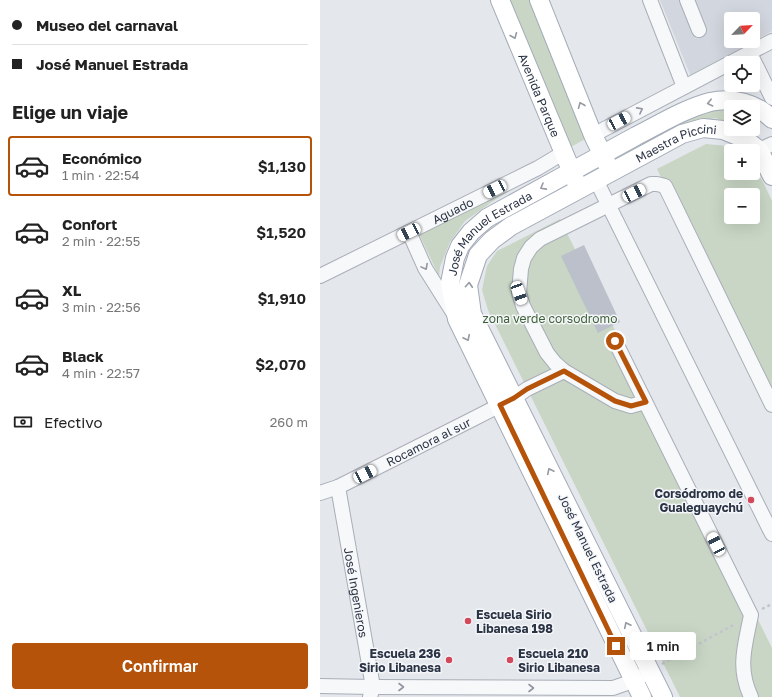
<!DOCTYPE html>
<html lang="es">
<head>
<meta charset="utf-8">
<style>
  :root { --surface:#fff; --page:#f6f6f6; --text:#222; --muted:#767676; --line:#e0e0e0; --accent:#b45309 }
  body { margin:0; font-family:"Golos Text",sans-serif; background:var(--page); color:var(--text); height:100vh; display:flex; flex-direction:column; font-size:15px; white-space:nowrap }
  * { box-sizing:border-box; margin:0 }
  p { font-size:13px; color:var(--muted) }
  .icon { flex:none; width:22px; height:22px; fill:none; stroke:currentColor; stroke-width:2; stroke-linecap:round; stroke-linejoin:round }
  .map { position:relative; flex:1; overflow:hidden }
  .details { display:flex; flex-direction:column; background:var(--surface); width:320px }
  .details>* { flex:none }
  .guide { display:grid; align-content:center; height:88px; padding:0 12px; background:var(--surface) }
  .needle { width:26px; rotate:65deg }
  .controls { position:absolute; left:404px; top:12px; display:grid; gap:8px }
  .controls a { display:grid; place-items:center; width:36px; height:36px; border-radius:4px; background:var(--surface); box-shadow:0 4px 16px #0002; font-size:20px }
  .end { position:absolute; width:18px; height:18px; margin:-9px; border:5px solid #b45309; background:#fff; box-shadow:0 0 0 2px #fff }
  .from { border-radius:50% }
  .bubble { position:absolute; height:28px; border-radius:4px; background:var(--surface); box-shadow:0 4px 16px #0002; font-size:13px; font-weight:600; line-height:28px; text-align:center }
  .car { position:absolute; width:12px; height:24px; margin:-12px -6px; border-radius:5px; box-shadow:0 0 3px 1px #0007; background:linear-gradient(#fff 24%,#345 0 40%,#fff 0 76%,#345 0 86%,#fff 0) }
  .guide b { display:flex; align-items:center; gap:14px; height:38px; font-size:15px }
  .guide b+b { border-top:1px solid var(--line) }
  .guide i { width:10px; height:10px; background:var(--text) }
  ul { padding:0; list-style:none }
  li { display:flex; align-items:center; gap:12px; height:60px; margin:0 8px 6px; padding:0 4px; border:2px solid transparent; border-radius:4px }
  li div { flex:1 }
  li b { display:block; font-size:15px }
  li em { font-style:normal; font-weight:600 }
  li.on { border-color:var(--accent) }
  li>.icon { width:36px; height:36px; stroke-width:1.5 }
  h2 { padding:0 12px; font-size:18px; line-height:48px }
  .pay { display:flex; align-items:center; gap:10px; height:44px; padding:0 12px; font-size:15px }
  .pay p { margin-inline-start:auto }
  .primary-button { display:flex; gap:8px; margin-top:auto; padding:8px 12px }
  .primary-button a { flex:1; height:46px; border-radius:4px; background:var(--accent); color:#fff; font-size:16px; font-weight:600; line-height:46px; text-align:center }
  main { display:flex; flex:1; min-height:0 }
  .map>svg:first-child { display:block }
</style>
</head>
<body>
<main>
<section class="details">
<div class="guide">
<b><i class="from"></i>Museo del carnaval</b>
<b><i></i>José Manuel Estrada</b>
</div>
<h2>Elige un viaje</h2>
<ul>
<li class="on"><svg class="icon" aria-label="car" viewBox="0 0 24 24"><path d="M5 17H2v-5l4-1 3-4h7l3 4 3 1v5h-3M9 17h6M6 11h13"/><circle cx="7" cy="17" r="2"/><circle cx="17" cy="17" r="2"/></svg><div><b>Económico</b><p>1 min · 22:54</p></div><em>$1,130</em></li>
<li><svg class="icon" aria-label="car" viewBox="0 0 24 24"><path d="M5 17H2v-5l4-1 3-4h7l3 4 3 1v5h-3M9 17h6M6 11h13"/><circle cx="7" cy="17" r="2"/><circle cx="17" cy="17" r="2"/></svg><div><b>Confort</b><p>2 min · 22:55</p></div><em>$1,520</em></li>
<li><svg class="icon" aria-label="car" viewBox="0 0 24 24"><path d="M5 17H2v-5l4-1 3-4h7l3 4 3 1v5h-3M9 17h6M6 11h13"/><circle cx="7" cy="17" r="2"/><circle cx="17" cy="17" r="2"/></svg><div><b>XL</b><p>3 min · 22:56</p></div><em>$1,910</em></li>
<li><svg class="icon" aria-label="car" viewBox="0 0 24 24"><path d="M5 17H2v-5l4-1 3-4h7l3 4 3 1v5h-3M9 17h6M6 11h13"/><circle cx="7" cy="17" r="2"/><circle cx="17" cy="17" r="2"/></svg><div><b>Black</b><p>4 min · 22:57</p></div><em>$2,070</em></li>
</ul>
<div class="pay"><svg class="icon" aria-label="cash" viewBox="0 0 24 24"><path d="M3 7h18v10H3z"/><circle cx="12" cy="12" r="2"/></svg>Efectivo<p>260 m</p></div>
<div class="primary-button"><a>Confirmar</a></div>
</section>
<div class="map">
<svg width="452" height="697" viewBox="0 0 452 697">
  <rect width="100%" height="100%" fill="#e4e7ec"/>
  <path fill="#d2d6de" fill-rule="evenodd" d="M340,0H452V31L371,77ZM411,19H433V41H411Z"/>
  <path fill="#c9d6c5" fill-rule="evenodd" d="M185,0H210L267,138L249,148Z
    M411,108V123L395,118L369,125L302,162L298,151L336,131L393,109Z
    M386,144L407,146L416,151H411V173H433V166L443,182L452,201V407L337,169ZM411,195H433V217H411Z
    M220,173L176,199L145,221L130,242L120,267L119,276L99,234Z
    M240,219L452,648V697H360L168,310L162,290L167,266L177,251Z"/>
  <path fill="#bbc0ca" d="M264,245L300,322L278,333L241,256Z"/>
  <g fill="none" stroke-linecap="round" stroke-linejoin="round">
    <g stroke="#a9aeb7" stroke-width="16">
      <g id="minor">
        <path d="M330,0L364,87"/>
        <path d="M367,0L379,30"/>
        <path d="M430,53L452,98"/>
        <path d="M273,135L452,41"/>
        <path d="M439,150L452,144"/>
        <path d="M276,180L452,534"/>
        <path d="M89,232L105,268L134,314"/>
        <path id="s1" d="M0,276L218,168L243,153"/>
        <path d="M295,341L431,615C425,646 417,667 431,697"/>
        <path d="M325,402L311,406L295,401L244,371L235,363L227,353L203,306L199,293L201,269L204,258L211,247L220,239L331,184H337L345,186L349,194L452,405"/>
        <path id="s2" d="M18,487L53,687L50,697"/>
        <path id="s3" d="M0,493L18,487L153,419L194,398L207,389L244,371"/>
        <path d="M0,686L53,687L293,688L313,681L323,675"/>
      </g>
    </g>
    <g stroke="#a3abb8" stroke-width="20">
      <g id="major">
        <path id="s4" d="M180,0L256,182"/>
        <path d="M219,0L273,135L287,164"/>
        <path id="s5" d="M322,697L137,319L130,283L135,258L140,246L151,232L167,218C217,191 266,163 316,136C340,124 364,109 390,102C413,97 436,103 452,119"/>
        <path id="s6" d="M343,697L152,314L148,285L158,255L172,240L191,226L362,134L383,128L403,130L425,139L439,150L452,176"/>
      </g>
    </g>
    <path stroke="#c2c5cb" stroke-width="2.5" stroke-dasharray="3 3" stroke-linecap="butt" d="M442,609L452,604
      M342,664L415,624"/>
    <use href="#minor" stroke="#f7f8fa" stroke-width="14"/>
    <use href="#major" stroke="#fff" stroke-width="18"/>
  </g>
  <defs><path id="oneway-chevron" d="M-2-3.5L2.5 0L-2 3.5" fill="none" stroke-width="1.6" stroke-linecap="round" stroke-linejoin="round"/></defs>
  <g stroke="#959aa2">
    <use href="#oneway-chevron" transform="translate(194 36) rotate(67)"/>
    <use href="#oneway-chevron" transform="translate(390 103) rotate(167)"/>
    <use href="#oneway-chevron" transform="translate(261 105) rotate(-112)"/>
    <use href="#oneway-chevron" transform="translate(223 187) rotate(151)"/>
    <use href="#oneway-chevron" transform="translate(149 285) rotate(-86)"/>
    <use href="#oneway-chevron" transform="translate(147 338) rotate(64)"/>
    <use href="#oneway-chevron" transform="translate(230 471) rotate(-116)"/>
    <use href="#oneway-chevron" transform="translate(307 625) rotate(-116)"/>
  </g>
  <g stroke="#9196a0">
    <use href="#oneway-chevron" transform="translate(320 110) rotate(-28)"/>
    <use href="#oneway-chevron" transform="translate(105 267) rotate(62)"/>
    <use href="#oneway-chevron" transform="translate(81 687)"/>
    <use href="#oneway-chevron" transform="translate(211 688)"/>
  </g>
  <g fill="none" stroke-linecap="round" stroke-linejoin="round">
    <path stroke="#b45309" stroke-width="5" d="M295,341L326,402L311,406L295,401L244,371L207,389L194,398L180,405L296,646"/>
  </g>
  <g fill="#d1495b" stroke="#f4f6f9" stroke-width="1.5">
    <circle cx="431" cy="500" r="4"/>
    <circle cx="148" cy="621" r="4"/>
    <circle cx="129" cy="660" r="4"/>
    <circle cx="190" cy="660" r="4"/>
  </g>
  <g text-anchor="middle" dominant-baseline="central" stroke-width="3" stroke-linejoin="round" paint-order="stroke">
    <g font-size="12" fill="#2b3445" stroke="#f4f6f9">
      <text stroke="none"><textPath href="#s4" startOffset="103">Avenida Parque</textPath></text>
      <text stroke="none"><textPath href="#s6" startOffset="719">Maestra Piccini</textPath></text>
      <text stroke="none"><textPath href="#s1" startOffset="148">Aguado</textPath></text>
      <text stroke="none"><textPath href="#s5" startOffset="525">José Manuel Estrada</textPath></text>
      <text stroke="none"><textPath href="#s3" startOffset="120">Rocamora al sur</textPath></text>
      <text transform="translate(268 548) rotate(64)">José Manuel Estrada</text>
      <text stroke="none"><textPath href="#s2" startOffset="107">José Ingenieros</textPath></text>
    </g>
    <g font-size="12" fill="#3f6138" stroke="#f4f6f9">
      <text x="230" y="318">zona verde corsodromo</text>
    </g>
    <g font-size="12" font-weight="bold" fill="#2b3445" stroke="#f4f6f9" text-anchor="end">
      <text x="423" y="493">Corsódromo de<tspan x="423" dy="14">Gualeguaychú</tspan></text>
      <text x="156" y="614" text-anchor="start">Escuela Sirio<tspan x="156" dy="14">Libanesa 198</tspan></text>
      <text x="121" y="653">Escuela 236<tspan x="121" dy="14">Sirio Libanesa</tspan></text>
      <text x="198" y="653" text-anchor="start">Escuela 210<tspan x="198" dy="14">Sirio Libanesa</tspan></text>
    </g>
  </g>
</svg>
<div class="controls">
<a><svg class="needle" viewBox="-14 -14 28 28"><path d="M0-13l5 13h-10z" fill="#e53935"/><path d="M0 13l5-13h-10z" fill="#767676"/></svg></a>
<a><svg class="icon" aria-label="locate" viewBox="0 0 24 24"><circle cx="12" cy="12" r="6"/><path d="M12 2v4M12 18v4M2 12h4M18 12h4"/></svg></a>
<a><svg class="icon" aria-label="layers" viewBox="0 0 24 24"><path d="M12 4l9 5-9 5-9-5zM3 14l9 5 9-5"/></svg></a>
<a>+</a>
<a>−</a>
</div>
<i class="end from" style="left:295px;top:341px"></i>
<i class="end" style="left:296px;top:646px"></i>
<div class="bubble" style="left:310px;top:632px;width:66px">1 min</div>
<i class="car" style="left:299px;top:121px;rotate:62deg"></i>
<i class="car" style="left:175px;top:189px;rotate:243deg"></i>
<i class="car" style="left:314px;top:193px;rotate:63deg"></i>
<i class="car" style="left:89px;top:232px;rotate:244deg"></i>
<i class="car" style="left:199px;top:293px;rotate:160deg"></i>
<i class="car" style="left:45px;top:474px;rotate:63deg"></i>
<i class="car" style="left:396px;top:544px;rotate:333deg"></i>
</div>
</main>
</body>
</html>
